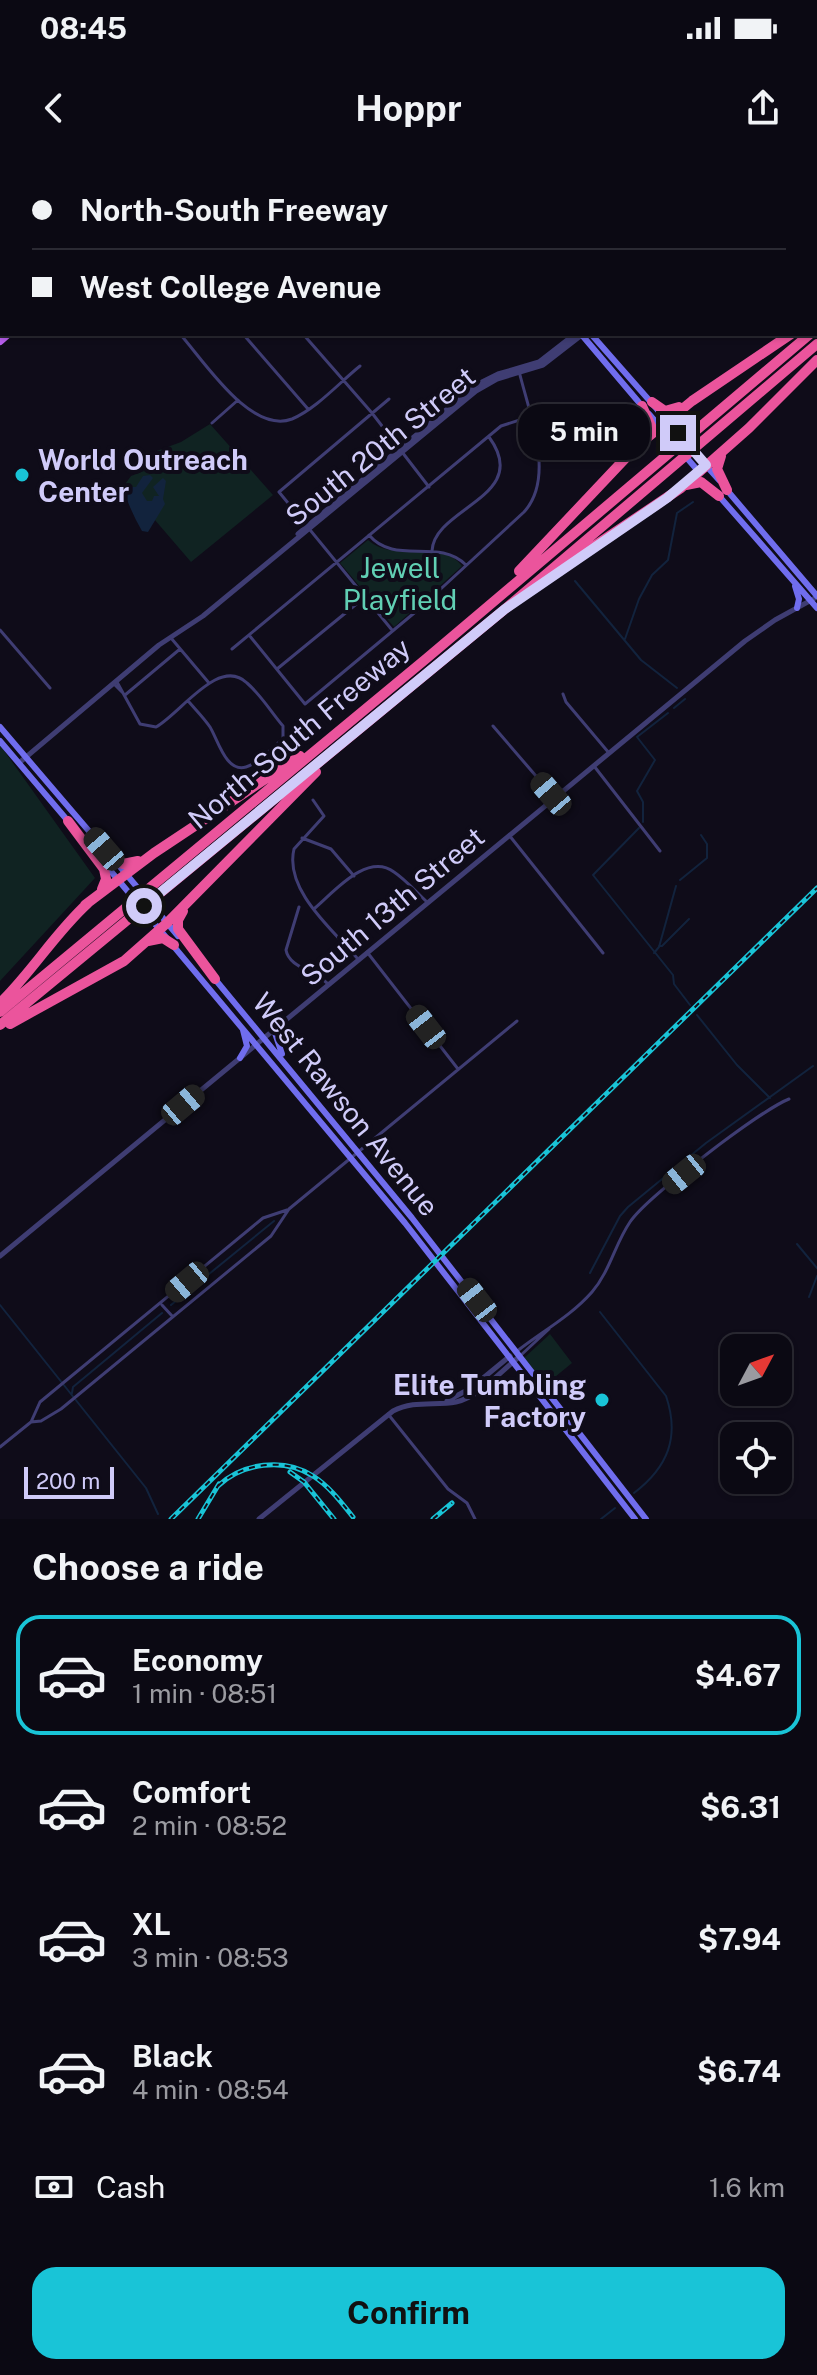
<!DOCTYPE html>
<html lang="en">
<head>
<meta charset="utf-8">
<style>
  :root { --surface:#0b0913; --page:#191721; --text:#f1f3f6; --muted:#9a9aa0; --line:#2b2a33; --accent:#19c4d7 }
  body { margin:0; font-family:"Public Sans",sans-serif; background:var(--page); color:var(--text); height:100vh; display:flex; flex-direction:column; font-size:30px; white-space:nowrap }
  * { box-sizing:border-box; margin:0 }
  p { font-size:26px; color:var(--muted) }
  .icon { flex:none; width:44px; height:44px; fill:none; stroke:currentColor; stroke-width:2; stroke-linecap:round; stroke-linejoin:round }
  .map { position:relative; height:1359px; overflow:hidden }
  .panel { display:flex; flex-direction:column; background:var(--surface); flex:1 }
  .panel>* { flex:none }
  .top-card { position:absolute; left:0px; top:0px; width:818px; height:176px; box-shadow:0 2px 6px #0004,0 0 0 2px var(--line); display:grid; align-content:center; height:176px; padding:0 32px; background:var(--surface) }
  .needle { width:52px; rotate:49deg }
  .buttons { position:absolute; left:720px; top:1174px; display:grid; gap:16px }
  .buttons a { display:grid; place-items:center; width:72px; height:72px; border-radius:16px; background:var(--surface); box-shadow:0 2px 6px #0004,0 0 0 2px var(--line); font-size:40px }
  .scale { position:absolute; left:24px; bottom:20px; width:90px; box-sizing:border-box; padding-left:8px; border:4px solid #d0cbf9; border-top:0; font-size:22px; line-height:28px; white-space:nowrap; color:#d0cbf9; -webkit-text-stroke:6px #0f0c19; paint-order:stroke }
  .end { position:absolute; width:36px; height:36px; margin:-18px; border:10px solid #d0cbf9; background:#111; box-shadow:0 0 0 4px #111 }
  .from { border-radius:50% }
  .bubble { position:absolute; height:56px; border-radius:24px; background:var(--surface); box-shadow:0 2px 6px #0004,0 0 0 2px var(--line); font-size:26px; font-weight:700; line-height:56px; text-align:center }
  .car { position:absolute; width:24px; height:48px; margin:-24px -12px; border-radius:10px; box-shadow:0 0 6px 2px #0007; background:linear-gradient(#222 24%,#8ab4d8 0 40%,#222 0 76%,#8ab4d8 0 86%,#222 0) }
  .top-card b { display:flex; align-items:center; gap:28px; height:76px; font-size:30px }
  .top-card b+b { border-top:2px solid var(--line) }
  .top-card i { width:20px; height:20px; background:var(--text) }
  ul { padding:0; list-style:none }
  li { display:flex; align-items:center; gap:24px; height:120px; margin:0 16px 12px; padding:0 16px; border:4px solid transparent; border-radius:24px }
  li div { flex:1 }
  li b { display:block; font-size:30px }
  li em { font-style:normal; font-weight:700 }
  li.active { border-color:var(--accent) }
  li>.icon { width:72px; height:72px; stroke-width:1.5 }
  h2 { padding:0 32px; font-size:36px; line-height:96px }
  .pay { display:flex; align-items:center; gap:20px; height:88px; padding:0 32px; font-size:30px }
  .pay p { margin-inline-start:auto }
  .button { display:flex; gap:16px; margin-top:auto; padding:16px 32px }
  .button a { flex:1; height:92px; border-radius:24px; background:var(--accent); color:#111; font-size:32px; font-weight:700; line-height:92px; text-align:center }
  .status { display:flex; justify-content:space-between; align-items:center; height:56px; padding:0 40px; background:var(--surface); direction:ltr }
  .status svg { height:22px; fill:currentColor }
  header { display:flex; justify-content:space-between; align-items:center; height:104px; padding:0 32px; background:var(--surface); font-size:36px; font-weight:700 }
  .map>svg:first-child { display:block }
</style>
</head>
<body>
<div class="status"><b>08:45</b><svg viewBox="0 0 49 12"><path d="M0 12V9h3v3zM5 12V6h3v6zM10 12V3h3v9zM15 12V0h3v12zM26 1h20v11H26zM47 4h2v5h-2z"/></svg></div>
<header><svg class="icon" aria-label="back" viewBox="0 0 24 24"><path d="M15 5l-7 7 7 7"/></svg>Hoppr<svg class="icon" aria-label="share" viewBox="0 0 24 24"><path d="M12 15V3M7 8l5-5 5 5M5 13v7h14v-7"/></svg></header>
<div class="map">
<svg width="817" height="1359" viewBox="0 0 817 1359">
  <rect width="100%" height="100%" fill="#0f0c19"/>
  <path fill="#102322" d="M210,264L273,335L191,402L130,331L129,325L123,327L131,316L144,311L135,299L181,282Z
    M368,380C395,404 441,378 462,406L394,467L340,403Z
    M0,585L95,718L0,821Z
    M550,1174L572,1203L544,1226L524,1198Z"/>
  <path fill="#12233d" d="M150,315L153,318L142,333L147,341H152L154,336H159L153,327L163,318L166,321L163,339L165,344L148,372L142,371C134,357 127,342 123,327H136L143,316Z"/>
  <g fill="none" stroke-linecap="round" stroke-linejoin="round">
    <path stroke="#12233d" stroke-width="2" d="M575,421L641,500L677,528
      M625,479L639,439L652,415L668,400L677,353L693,342
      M674,548L685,539
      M643,662V642L637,631L655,600L637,577L668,553
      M639,668L593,715L673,815L674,824L690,845
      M680,720L707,698V684L701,675
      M659,786H662L689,759
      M654,793L659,787L676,726
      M697,855L737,905L770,938
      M797,1084L817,1108
      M590,1113L620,1056L628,1047L706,983L813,906
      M809,1137L817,1116
      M0,1145L146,1328L158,1354
      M171,1145L274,1061
      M600,1152L666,1236C680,1277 668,1307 634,1333
      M72,1233L73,1227L162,1153
      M601,1359L615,1348"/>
    <path stroke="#3f3d73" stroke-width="3" d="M70,0L72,2
      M591,0L593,2
      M676,0L678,2
      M502,2L505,0
      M816,38L817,37
      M816,100L817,99
      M180,174C204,201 251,275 292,259C316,249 340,222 360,206
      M243,174L308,249
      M303,174L372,253L429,327
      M389,239L279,332L392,470
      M212,263L238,240
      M369,375C395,406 438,377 466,405
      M432,391C434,347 533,337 489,277
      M0,470L50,528
      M249,475L305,544L419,449L524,352C556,317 529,253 519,211
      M171,478L209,523
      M232,489L501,266L529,257
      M277,509L365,437
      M117,522L140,564L156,567C181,553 219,496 247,523C261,535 271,552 283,566V579C272,588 259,603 246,607C226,613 218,580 210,567C204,558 196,550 189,542
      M113,523L124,534
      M563,534L566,542L609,593
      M125,535L180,489
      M493,566L554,637
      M594,606L660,691
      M313,640L324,656L294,689C284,730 333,770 357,798
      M509,675L603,793
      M302,678L331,689L354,716
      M299,747L286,790C289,808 317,811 329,825
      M315,748C334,732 367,692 394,712C406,720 416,732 427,742
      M367,792L458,909
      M162,1145L173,1157
      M516,1192C541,1172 570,1157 592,1132C610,1111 615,1084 630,1062C647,1037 761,950 789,939
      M520,1196L549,1169
      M388,1254L448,1329L467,1343L475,1359
      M31,1262L40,1242L263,1058L287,1050
      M0,1287L31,1262L41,1261L61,1249L271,1076L289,1049L517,861"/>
    <path stroke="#3f3d73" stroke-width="5" d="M779,2L782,0
      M787,2L790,0
      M298,374L476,225L498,214L539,202L575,174
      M19,603L159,485L203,456L476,231L497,219L543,205L583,174
      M0,1096L745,481L775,460L817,437
      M447,1241L471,1228L510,1196
      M259,1359L393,1251C414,1240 435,1246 456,1242C479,1237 501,1211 519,1197"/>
    <path stroke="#706dee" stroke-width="6" d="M433,0L435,2
      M442,0L444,2
      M581,174L642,246
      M591,174L685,281
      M649,254L699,312
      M692,290L719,320
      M726,329L817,436
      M719,336L817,448
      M795,426L799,439L797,448
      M0,567L106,691
      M0,581L68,661
      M116,702L178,776
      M104,703L405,1063L635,1359
      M214,818L412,1058L646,1359
      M274,870L282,894
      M240,898L247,886L243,870"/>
    <path stroke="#b85eec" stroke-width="8" d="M202,2L205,0
      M217,2L219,0
      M0,168L2,166
      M0,181L8,174"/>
    <path stroke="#eb549c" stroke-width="10" d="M816,159L817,158
      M816,169H817
      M652,242L665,251L679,247
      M642,246L651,266L647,277
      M721,296L717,309L727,330
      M686,325L701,322L719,336
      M566,405L681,328L749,268L817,200
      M519,411L636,287L692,241L791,174
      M68,661L104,709L106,719L102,729
      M104,689L123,704L138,701
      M85,745L154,693L300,596
      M183,751L178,760V769L215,819
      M148,781L163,778L174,785
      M0,843C32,812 55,773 88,743
      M0,852L427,498L810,174
      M10,864L124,801L167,763L316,612
      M0,865L505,449L817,184"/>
    <g stroke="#19c4d7" stroke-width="5">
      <path id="rail" d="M290,1312L304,1322L334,1359
        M218,1326C242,1303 284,1297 313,1316C329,1326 341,1342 353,1357
        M171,1359L817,728
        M198,1359L219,1324
        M433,1359L452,1343"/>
    </g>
    <use href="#rail" stroke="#0f0c19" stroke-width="2" stroke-dasharray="6" stroke-linecap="butt"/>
  </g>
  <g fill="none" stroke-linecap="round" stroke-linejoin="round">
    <path stroke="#d0cbf9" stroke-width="10" d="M144,746L505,449L667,338L706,305L678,273"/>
  </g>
  <g fill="#19c4d7" stroke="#0f0c19" stroke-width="3">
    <circle cx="22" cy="315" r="8"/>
    <circle cx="602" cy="1240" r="8"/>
  </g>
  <g text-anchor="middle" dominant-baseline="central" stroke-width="8" stroke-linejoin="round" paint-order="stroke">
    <g font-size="28" fill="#d0cbf9" stroke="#0f0c19">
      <text transform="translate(380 286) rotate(-39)">South 20th Street</text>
      <text transform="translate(299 573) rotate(-40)">North-South Freeway</text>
      <text transform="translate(392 746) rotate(-40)">South 13th Street</text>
      <text transform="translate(346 944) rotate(51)">West Rawson Avenue</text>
    </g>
    <g font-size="28" font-weight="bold" fill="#d0cbf9" stroke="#0f0c19" text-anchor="start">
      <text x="38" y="299">World Outreach<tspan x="38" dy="32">Center</tspan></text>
      <text x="586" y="1224" text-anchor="end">Elite Tumbling<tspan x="586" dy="32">Factory</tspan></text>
    </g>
    <g font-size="28" fill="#61cfb4" stroke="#0f0c19">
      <text x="400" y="407">Jewell<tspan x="400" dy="32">Playfield</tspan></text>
    </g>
  </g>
</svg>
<div class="buttons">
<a><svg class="needle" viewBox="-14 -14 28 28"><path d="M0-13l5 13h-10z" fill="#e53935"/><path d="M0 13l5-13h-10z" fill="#9a9aa0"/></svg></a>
<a><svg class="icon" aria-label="locate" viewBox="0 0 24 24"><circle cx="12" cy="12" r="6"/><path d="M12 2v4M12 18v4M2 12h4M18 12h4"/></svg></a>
</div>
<div class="scale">200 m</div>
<i class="end from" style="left:144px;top:746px"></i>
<i class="end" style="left:678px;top:273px"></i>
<div class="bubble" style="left:518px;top:244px;width:132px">5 min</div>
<i class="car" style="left:551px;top:634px;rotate:319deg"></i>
<i class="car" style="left:104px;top:689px;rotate:319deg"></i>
<i class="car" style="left:426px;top:867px;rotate:322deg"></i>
<i class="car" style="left:183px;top:945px;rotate:50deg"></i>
<i class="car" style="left:684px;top:1014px;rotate:231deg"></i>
<i class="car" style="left:187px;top:1122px;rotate:230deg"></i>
<i class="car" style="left:477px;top:1140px;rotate:322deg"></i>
<div class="top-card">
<b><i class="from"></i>North-South Freeway</b>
<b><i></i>West College Avenue</b>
</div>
</div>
<section class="panel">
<h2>Choose a ride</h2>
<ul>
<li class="active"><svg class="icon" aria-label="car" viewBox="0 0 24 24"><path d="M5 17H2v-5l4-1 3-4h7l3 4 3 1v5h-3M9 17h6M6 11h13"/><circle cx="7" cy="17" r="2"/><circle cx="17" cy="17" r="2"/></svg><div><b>Economy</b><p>1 min · 08:51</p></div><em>$4.67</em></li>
<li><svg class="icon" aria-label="car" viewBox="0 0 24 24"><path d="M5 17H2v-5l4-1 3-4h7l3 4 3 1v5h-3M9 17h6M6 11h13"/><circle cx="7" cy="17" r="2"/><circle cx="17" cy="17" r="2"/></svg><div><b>Comfort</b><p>2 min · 08:52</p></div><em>$6.31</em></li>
<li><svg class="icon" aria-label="car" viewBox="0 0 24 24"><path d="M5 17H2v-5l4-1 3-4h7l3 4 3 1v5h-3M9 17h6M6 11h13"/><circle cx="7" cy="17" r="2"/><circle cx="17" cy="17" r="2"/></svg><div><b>XL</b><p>3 min · 08:53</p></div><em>$7.94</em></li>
<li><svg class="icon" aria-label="car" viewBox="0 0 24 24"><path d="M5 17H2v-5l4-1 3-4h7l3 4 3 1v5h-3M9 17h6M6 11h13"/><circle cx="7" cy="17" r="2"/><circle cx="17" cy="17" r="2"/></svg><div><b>Black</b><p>4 min · 08:54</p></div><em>$6.74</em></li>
</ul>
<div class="pay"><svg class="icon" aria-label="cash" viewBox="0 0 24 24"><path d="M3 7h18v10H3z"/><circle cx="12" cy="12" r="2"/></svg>Cash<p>1.6 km</p></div>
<div class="button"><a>Confirm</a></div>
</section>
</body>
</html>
